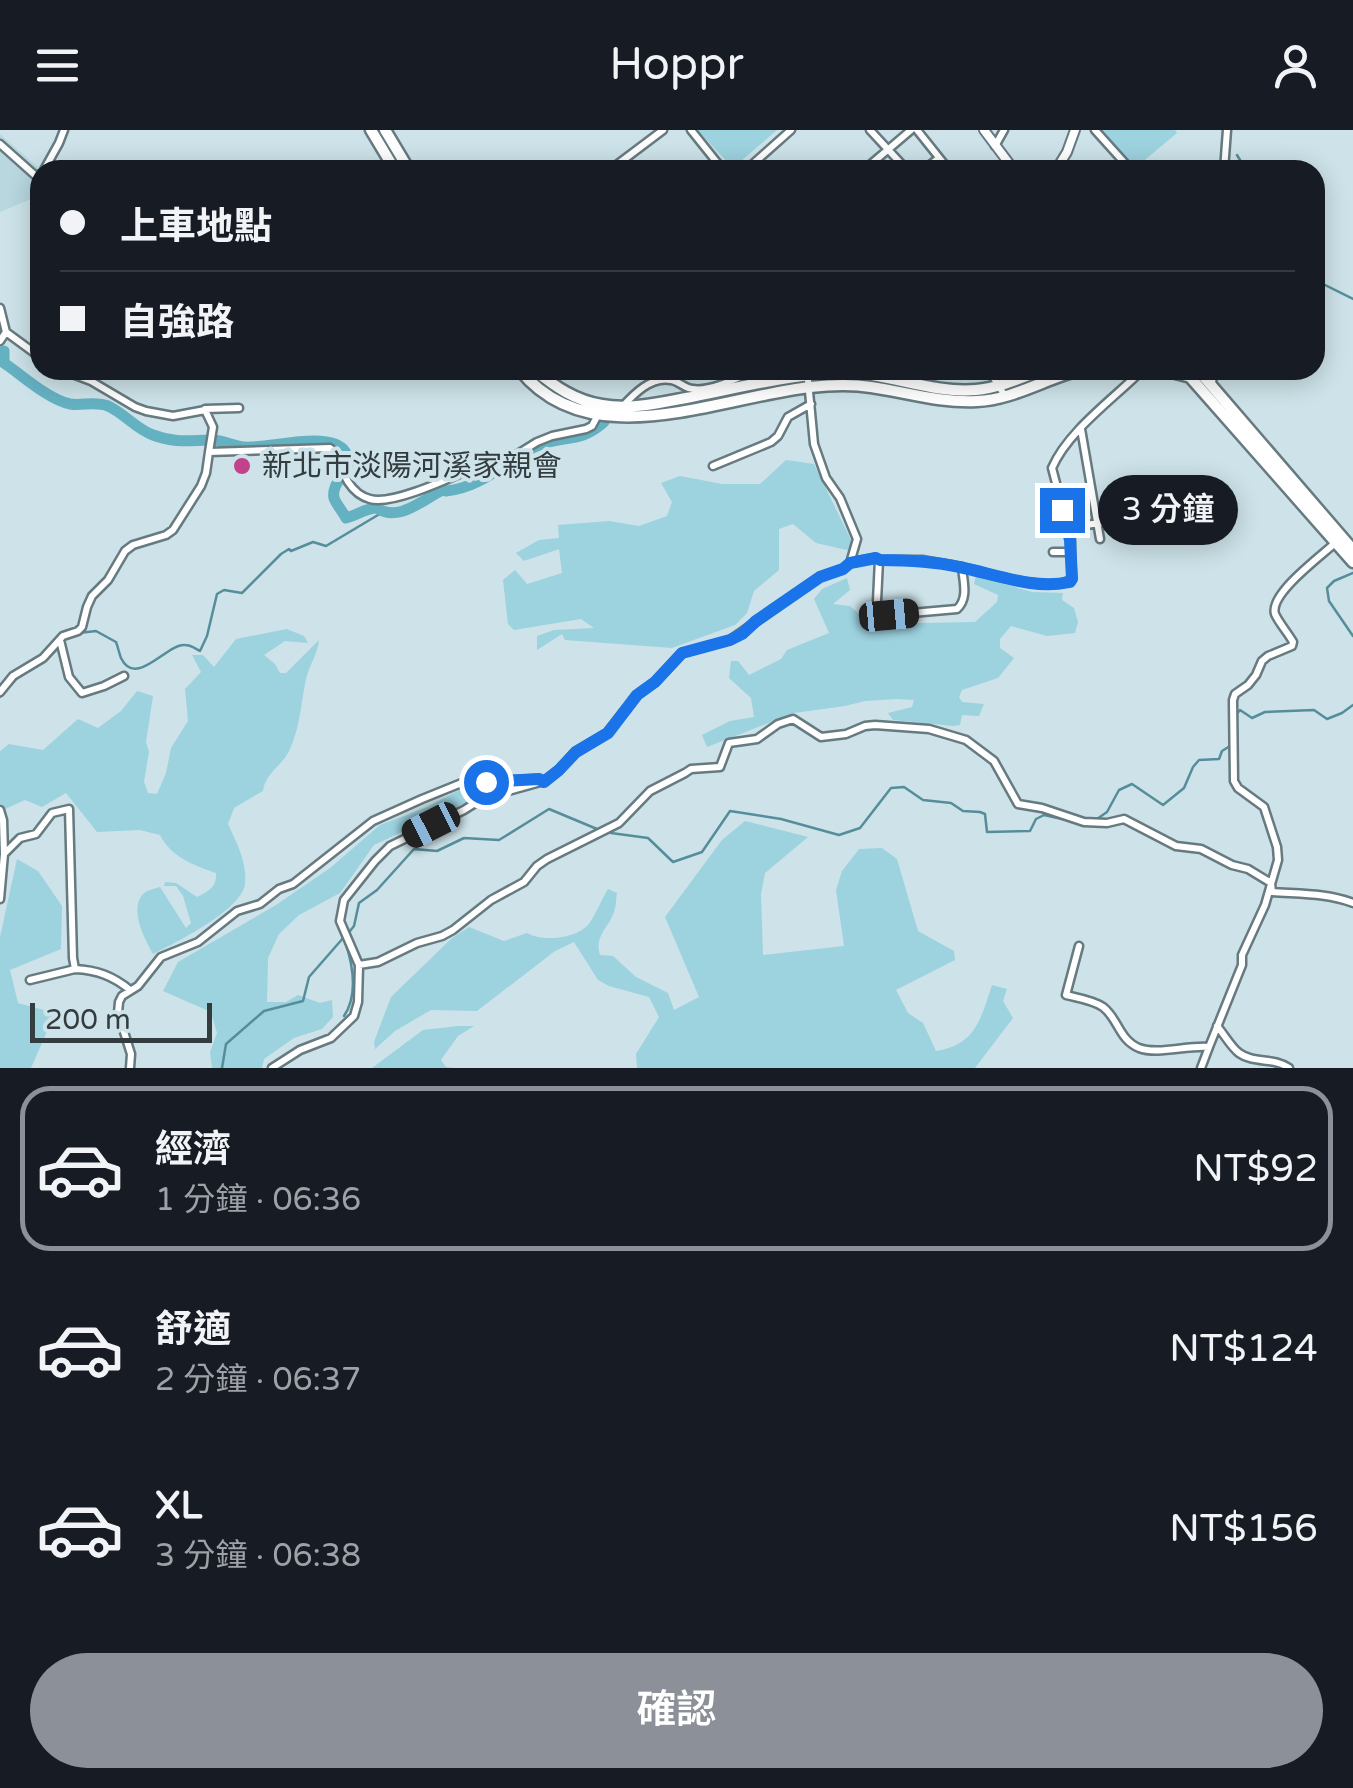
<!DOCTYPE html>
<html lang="zh-TW">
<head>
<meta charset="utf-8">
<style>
  :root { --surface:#171b24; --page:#242831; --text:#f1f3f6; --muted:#9ea1a6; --line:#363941; --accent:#8c9099 }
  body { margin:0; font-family:"Varela Round","Noto Sans TC",sans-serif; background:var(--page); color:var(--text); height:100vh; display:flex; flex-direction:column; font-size:38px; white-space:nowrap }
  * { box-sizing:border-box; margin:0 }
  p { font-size:32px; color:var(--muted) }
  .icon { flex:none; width:55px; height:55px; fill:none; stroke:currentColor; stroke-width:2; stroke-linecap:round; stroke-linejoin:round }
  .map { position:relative; height:938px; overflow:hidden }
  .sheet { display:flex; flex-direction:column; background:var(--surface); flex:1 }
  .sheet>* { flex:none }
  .banner { position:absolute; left:30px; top:30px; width:1295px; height:220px; border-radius:30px; box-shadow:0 5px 25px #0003; display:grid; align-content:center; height:220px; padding:0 30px; background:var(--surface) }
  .scale { position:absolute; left:30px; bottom:25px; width:182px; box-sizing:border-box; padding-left:10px; border:5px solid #333c3e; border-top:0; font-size:28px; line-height:35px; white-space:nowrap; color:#333c3e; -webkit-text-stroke:8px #cde3e9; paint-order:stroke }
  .end { position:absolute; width:45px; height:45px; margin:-22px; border:12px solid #1a73e8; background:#fff; box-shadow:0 0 0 5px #fff }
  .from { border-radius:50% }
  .bubble { position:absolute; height:70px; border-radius:35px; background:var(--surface); box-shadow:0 5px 25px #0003; font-size:32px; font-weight:600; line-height:70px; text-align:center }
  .car { position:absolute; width:30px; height:60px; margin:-30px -15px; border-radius:12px; box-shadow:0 0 8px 2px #0007; background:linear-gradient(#222 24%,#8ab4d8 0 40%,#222 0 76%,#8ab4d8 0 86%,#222 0) }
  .banner b { display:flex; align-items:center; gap:35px; height:95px; font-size:38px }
  .banner b+b { border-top:2px solid var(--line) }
  .banner i { width:25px; height:25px; background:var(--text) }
  ul { padding:18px 0 0; list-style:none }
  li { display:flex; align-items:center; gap:30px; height:165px; margin:0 20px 15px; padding:0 10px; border:5px solid transparent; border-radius:30px }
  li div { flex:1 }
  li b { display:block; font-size:38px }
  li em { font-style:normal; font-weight:600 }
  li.active { border-color:var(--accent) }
  li>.icon { width:90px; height:90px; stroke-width:1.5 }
  .button { display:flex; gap:20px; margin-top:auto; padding:20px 30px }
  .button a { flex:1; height:115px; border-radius:60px; background:var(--accent); color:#fff; font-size:40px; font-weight:600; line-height:115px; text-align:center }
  header { display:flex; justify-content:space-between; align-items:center; height:130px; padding:0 30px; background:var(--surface); font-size:45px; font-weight:600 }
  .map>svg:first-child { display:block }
</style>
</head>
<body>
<header><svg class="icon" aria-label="menu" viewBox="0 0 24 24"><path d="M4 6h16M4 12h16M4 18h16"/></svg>Hoppr<svg class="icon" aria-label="person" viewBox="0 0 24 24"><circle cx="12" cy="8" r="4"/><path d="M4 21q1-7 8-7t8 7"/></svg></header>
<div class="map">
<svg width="1353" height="938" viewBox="0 0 1353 938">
  <rect width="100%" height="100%" fill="#cde3e9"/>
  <path fill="#b8d7df" d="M0,4L41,40L40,60L31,69L0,82Z"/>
  <path fill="#9dd2df" d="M697,0H777L733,38Z
    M1096,0H1175L1177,3L1134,39Z
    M786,330L814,334L852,412L851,421L816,413L793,394L779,399V440L754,461L747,483L735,495L672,518L565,510L562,504L537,520V506L554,500L594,498L581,489L514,500L508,494L503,450L515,440L527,454L562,443L559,419L524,431L516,423L539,410L559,408L558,395L609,391L639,396L667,386L672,372L661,353L680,346L722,354H760Z
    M976,446L1032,462L1063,463L1062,470L1074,478L1078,492L1075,503L1047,506L1011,496L1000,509V518L1014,528L998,548L962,560L959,567L962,572L984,574L979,586L962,585L960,595L953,596L893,590L888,583L912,577L914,570L897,569L865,571L845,576L794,583L707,617L702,605L730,591L754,587L751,568L729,548L731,531H738L749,545L781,529L787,520L829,503L814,469L822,459L847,448L850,460L833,474L850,476L859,484L860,489L874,494L975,492L997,472L998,465L974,454Z
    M287,499L304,506L308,513L285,511L264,525L275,534L280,543H286L319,510C318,524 309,535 306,549C301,572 300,599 289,621C282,636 265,643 263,661L234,678L228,694C237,714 247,731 245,754C242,780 175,813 153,824C145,810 128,778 144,763C148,760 154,759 160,757L186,798L191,793L183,766L176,756H164L165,752L176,753L197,767C209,761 217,757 216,743C193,735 171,727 160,705L140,700L97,702L66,663L42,677L25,670L5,679L0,673V621L9,614L43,620L78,589L98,598L121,581L137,561L153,566L146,612L149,622L144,652L148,663L157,664L166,643L171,618L188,591L185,559L201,542L192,525H203L214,537L236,509Z
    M463,658L482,660L465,673L374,715L340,763L299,785L279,804L268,828L267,872H286L298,865L320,873L332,870L333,887L322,899L294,908L264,929L262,938H212L210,922L217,903L211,882L163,861L178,832L276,775L330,738L380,695L427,677Z
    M745,691L808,707L765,743L761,764L763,825L844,816L836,760L842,741L859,719L882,718L897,729L918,801L954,821L955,830L896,860L908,883L923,893L936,921C976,915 981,888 992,855L1007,859L1003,871L1013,888L975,938H637L636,924L659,887L649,867L609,856L598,850L574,812L555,821L477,881L431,880L395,901L375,919L374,912L391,867L452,808L469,797L504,811L527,803C542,812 575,809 588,795C596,785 601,770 608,759L617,763C616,769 616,777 614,782C608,799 594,806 600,825L613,826L636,847L668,863L674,880L699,867L665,787L722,710Z
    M17,729L38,741L62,776L61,819L10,840L18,873L55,883L31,938H0V807Z
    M458,896H474L458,906L441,930L446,937L456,938H372L423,900Z"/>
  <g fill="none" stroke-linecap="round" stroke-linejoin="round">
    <path stroke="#558e9a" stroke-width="2.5" d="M1237,25L1246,40
      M1315,150L1353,169
      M1353,443L1334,451L1327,458L1329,471L1353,506
      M79,503L96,501L116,512C118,517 119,523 121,528C136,559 167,513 185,515C191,515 196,519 200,521L207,506L217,464L224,460L242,463L281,424L289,419L291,421L313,412L326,416L383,382
      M30,539L49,527L58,518
      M0,567L19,546
      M1235,586L1240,580L1252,588L1265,582L1314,580L1327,589L1342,583L1353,575
      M1097,689L1107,682L1119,660L1132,654L1163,675L1184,658L1193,637L1199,630L1219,629L1222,621L1230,616
      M611,703L648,708L673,732L702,722L730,681L781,689L839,705L860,698L891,658L904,657L923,670L951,673L963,681L980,682L985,684L987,702L1030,701L1036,689L1044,685L1071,691
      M350,801L354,796L359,773L377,760L414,719L437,721L464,708L499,710L549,679L597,699
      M344,886C358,865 353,835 345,811
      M222,938L226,914L264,881L303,871L309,847L344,807"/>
    <path stroke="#64b1c2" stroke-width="11" d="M4,221V233C22,245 49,270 70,274C82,276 95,271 108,276C124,283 136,299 153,305C177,314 191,310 214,310C224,311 234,316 244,317C268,319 325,301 343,319C359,337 330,350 334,368C336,374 343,382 346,388C357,385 366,378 377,378C397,392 420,372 439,362
      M446,361C488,357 510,324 545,313C570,306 583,311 604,292"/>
    <g stroke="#667a7f" stroke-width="11">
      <path id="minor" d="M691,0L723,40
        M870,0L907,40
        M917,0L949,40
        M1095,0L1131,40
        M0,14L37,47L40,44
        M995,16L1004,0
        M44,40L59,13L64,0
        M610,40L663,0
        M746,40L791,0
        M864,40L911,0
        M923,40L938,29
        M1224,40L1227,0
        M0,178L6,202L40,227
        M0,211L6,202
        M62,240L91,251L135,277L146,281L173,286L205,280L213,297L209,322L330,318L339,326C341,343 351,364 370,369C394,376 458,344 482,334L495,338L537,312L552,306L586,299L592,296L599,283
        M992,240V245L1005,266
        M1212,254L1213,240
        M622,277C634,264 651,246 671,250C679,251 685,259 693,259C710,262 740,247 756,240
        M205,279L239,278
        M1081,299L1100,409
        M713,336L771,312L778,306L788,287L811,274
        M1067,398L1137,387
        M1053,422H1071V410L1052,338C1067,303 1109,272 1136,246L1138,240
        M850,433L875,428L879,430L877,471L882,483L889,485L957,479C969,468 963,451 962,437L922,430H879
        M962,437C986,443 1052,464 1072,449L1071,422
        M60,510L69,547L82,563L104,556L124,546
        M0,562L13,546L43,528L63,506L78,501L82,497L87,477L92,466L108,450L125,421L133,415L166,405L173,400L201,356L206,343L209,322
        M0,680L3,690L4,724L20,708L36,704L52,683L69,679L73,828L75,839C97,840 113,846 130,860
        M0,769L4,724
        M1079,816L1066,865C1078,868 1093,870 1103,877C1118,888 1119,910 1139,918C1158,925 1187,915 1209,917L1242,835V825L1265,775L1278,730L1277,717L1264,677L1238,658L1234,651L1233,570L1235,564L1248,555L1256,545L1262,531L1268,526L1292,516L1293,512C1288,503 1279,493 1275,484C1269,464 1320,427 1335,413
        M359,835L378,832L417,813L442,806L453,800L491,770L524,752L537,736L547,729L619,693L650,661L685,643L691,639L720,637L729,613L757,609L778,594L793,589L821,607L846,604L865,596L875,595L929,599L966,610L994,631L1018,674L1042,678L1084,692L1107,693L1124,689L1176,716L1201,719L1232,735L1248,739L1271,753L1272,762C1299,764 1328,763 1353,773
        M30,850L75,839
        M1217,896C1224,904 1231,917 1239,923C1254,934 1274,927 1289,938
        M130,938L131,924L118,883L119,872L122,866L138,856L161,827L198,812L237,781L260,774L279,759L293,754L373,691L422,669L464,652L539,649L543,651
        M272,938L300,920L331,908L354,886L358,872L359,835L340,791L344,770L375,731L390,716L464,680L483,668L544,651L559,640L575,622L607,603L637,565L655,552L682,523L730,510L820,447L843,439L850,433L857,409L840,368L826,348L814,314L807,240
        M1201,938L1209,917"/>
    </g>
    <g stroke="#667a7f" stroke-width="12">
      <path id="tertiary" d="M984,0L1014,40
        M1056,40L1067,22L1075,0"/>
    </g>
    <g stroke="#667a7f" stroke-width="15">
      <path id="primary" d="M371,0L395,40
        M385,0L409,40
        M520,240C590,327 719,267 810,257C829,255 851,254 871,257C906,262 940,273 977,271C1011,270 1045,249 1079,240
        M535,240C555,257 576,271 602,275C630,280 659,273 686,268C737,258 787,245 838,243C885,241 929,264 976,260C999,258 1020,248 1042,240
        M1164,240L1187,246
        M1184,240L1353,432
        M1198,240L1353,420"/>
    </g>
    <use href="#minor" stroke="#fff" stroke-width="6"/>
    <use href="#tertiary" stroke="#fff" stroke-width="8"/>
    <use href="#primary" stroke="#fff" stroke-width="10"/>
  </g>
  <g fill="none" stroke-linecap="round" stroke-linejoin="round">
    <path stroke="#1a73e8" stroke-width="12" d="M486,652L539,649L544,652L559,640L576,622L608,603L637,565L655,552L682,523L730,510L742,504L756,491L820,447L843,439L850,433L876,428L880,430C907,430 932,431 959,437C995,444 1033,460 1070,452L1072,449L1070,410L1062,380"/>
  </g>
  <circle fill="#c3428c" stroke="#cde3e9" stroke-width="4" cx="242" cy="336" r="10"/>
  <g text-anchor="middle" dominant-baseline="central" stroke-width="8" stroke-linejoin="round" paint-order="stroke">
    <g font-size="30" fill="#333c3e" stroke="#cde3e9" text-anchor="start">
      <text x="262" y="336">新北市淡陽河溪家親會</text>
    </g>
  </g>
</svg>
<div class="scale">200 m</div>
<i class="end from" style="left:486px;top:652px"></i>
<i class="end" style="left:1062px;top:380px"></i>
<div class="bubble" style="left:1098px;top:345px;width:140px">3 分鐘</div>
<i class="car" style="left:889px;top:485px;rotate:85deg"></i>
<i class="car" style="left:431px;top:695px;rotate:243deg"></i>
<div class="banner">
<b><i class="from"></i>上車地點</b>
<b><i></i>自強路</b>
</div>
</div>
<section class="sheet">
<ul>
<li class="active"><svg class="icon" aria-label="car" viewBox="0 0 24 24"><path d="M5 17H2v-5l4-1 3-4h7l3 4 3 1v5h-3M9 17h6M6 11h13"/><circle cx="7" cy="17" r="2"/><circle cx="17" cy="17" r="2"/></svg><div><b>經濟</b><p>1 分鐘 · 06:36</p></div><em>NT$92</em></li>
<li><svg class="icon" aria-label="car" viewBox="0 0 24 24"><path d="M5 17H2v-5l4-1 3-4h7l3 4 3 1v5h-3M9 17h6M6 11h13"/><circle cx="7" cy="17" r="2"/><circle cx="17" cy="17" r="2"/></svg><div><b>舒適</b><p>2 分鐘 · 06:37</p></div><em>NT$124</em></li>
<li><svg class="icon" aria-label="car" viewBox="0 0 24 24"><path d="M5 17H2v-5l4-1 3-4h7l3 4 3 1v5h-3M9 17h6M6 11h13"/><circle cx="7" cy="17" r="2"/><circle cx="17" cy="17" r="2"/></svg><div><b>XL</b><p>3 分鐘 · 06:38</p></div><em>NT$156</em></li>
</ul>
<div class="button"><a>確認</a></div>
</section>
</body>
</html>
